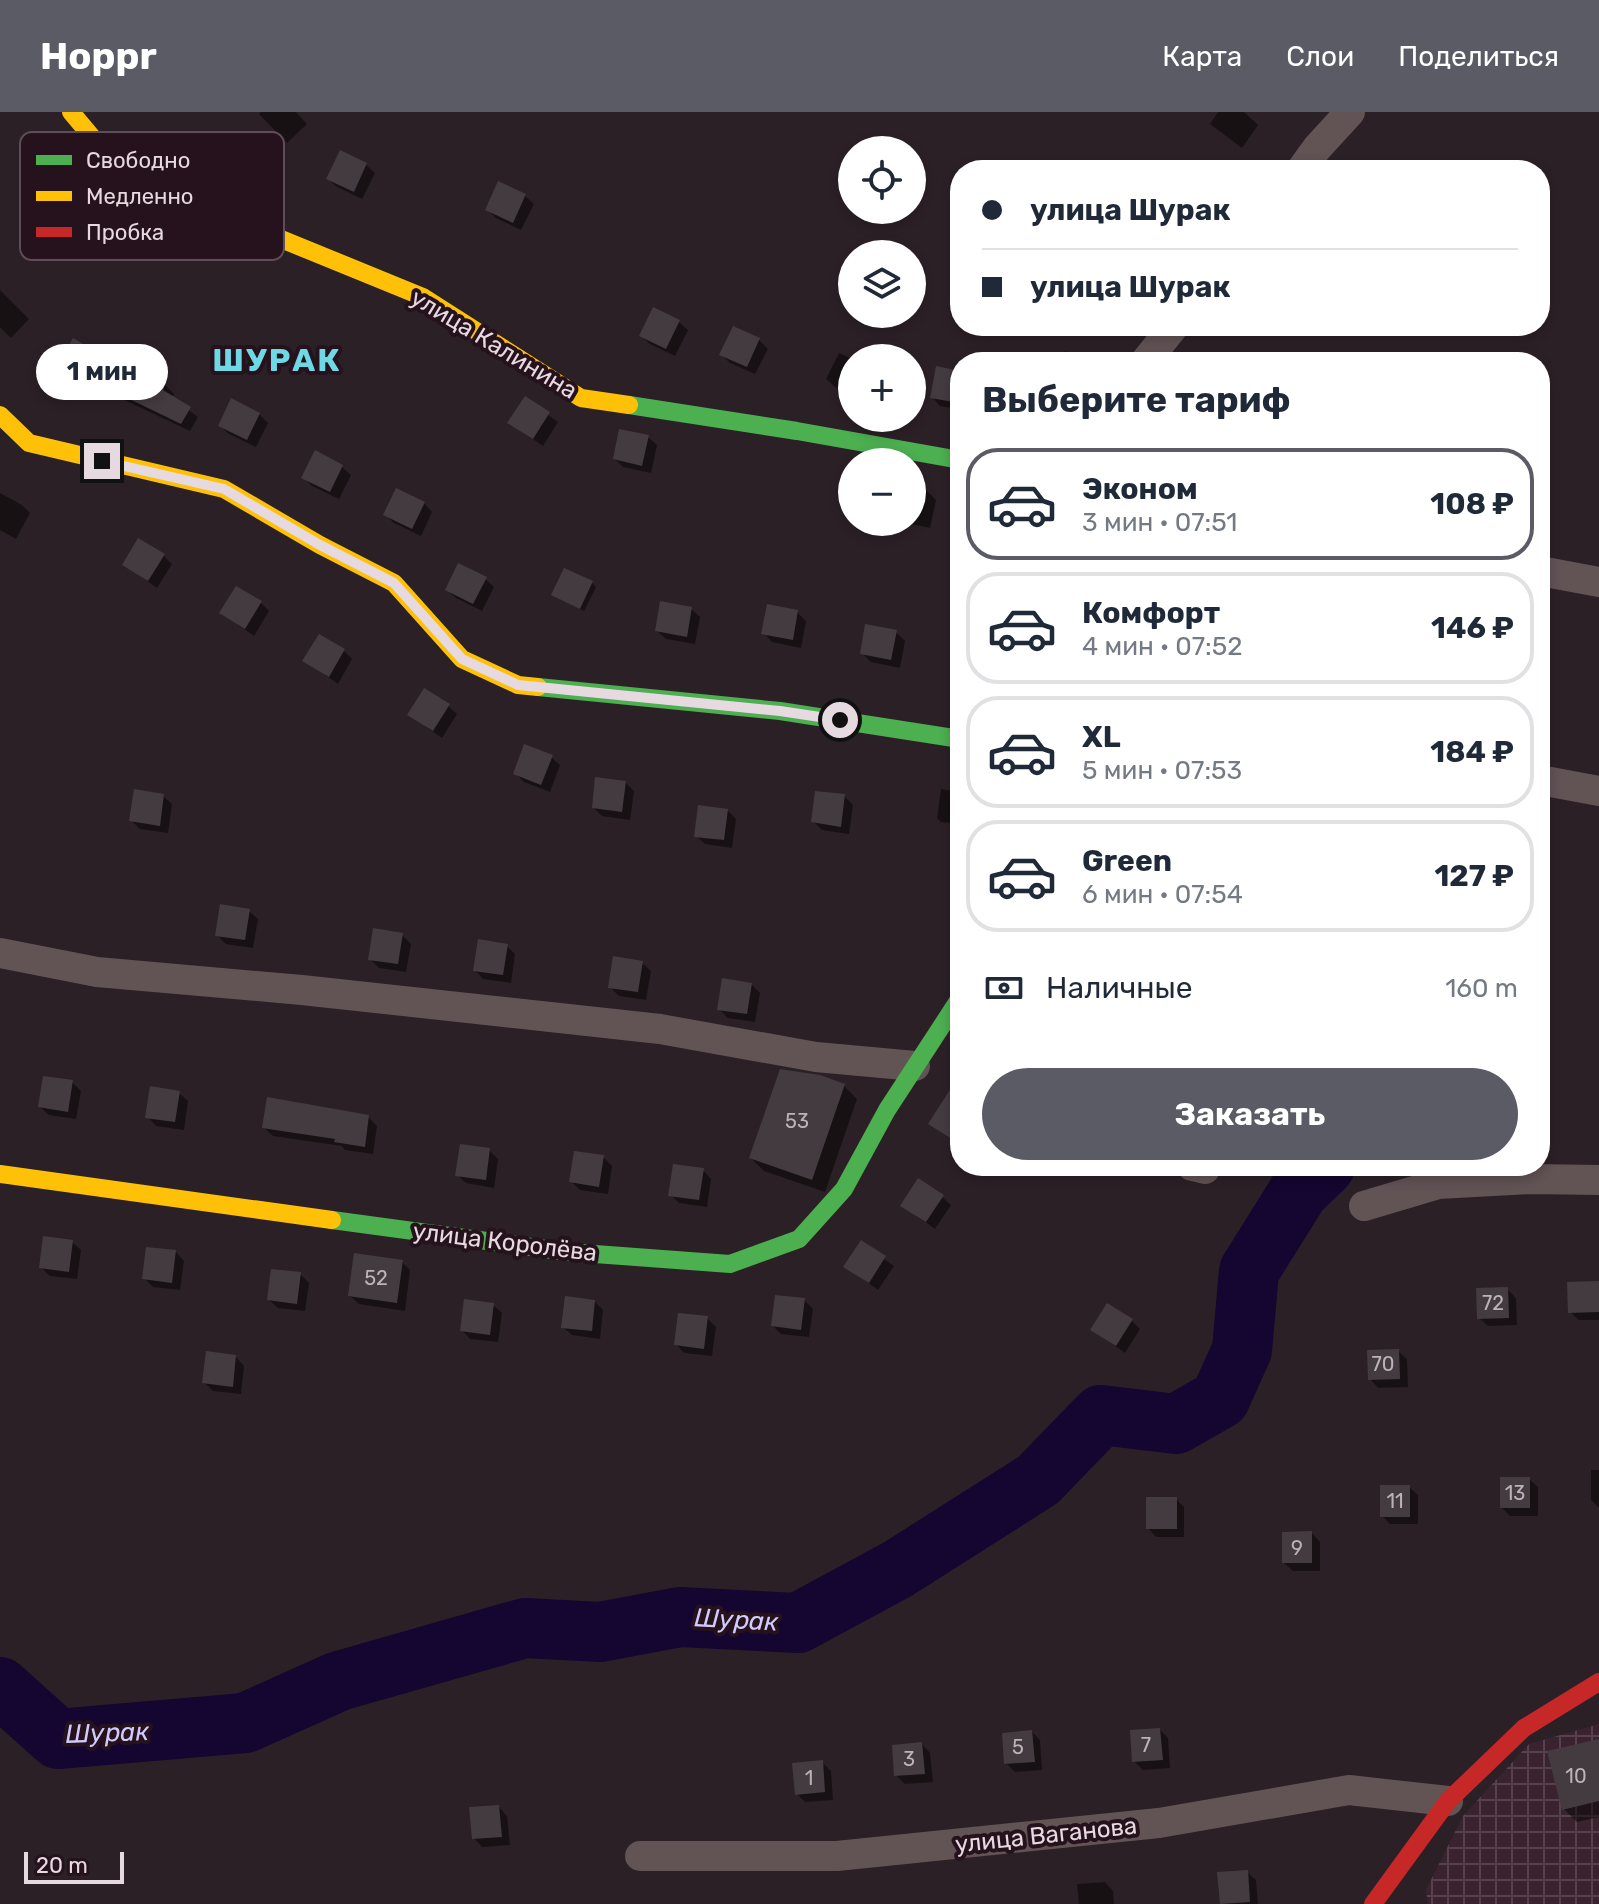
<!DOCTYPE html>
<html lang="ru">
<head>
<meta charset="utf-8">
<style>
  :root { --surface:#fff; --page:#f2f2f3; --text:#1f2937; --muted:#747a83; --line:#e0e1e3; --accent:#5b5b66 }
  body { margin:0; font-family:Rubik,sans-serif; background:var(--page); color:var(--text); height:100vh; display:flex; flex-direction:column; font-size:30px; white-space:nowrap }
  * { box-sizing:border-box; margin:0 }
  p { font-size:26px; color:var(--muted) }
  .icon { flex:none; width:44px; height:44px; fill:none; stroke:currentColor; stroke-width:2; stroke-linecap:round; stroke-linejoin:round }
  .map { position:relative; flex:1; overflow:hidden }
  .details { position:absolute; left:950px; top:240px; width:600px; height:824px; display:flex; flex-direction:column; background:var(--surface); border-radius:32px; box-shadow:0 4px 12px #0003 }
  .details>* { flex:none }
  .guide { position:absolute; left:950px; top:48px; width:600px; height:176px; border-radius:32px; box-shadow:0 4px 12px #0003; display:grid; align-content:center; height:176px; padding:0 32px; background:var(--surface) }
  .controls { position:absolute; left:838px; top:24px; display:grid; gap:16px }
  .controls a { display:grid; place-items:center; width:88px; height:88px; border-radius:50%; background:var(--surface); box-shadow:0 4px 12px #0003; font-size:40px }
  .scale { position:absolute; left:24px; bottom:20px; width:100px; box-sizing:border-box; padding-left:8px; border:4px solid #e7d9e0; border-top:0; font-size:22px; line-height:28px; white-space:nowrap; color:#e7d9e0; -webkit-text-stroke:6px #25121c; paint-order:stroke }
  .end { position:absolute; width:36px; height:36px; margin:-18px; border:10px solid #e7d9e0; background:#111; box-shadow:0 0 0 4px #111 }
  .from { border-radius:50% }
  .bubble { position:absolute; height:56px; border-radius:28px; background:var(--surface); box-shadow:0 4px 12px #0003; font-size:26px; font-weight:700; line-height:56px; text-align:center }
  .guide b { display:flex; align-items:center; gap:28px; height:76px; font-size:30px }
  .guide b+b { border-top:2px solid var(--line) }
  .guide i { width:20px; height:20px; background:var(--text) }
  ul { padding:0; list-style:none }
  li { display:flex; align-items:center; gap:24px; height:112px; margin:0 16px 12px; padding:0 16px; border:4px solid var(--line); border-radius:32px }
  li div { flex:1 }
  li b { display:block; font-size:30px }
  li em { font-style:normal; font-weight:700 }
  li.selected { border-color:var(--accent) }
  li>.icon { width:72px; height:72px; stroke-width:1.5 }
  h2 { padding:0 32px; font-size:36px; line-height:96px }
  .pay { display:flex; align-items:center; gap:20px; height:88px; padding:0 32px; font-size:30px }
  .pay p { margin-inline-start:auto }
  .button { display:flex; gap:16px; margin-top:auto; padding:16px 32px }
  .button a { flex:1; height:92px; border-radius:48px; background:var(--accent); color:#fff; font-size:32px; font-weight:700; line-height:92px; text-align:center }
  header { display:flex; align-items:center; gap:48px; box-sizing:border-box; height:112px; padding:0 40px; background:var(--accent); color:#fff }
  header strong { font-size:38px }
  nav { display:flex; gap:44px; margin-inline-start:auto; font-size:28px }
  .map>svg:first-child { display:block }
</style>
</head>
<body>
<header>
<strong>Hoppr</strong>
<nav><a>Карта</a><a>Слои</a><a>Поделиться</a></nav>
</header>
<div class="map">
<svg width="1599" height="1792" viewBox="0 0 1599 1792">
  <defs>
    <pattern id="industrial-grid" width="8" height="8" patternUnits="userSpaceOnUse" patternTransform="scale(2)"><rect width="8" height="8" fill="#3a232f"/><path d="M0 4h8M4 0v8" fill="none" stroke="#56424d"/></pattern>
  </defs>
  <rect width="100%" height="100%" fill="#2b2026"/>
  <path fill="url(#industrial-grid)" d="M1599,1612V1792H1428L1426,1778L1463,1704L1529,1632Z"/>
  <path fill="#0007" d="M261,0H296L307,12L287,31L259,2Z
    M1218,0H1244L1258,13L1242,36L1210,12Z
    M341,41L366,53L375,61L362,87L337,75L328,67Z
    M525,84L534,92L521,118L496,106L487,97Z
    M0,178L29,207L11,226L0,215Z
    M679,210L688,218L675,244L650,232L641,224Z
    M734,216L759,228L768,237L755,262L730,251L721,242Z
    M1065,239L1088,250H1060Z
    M839,241L852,247V283L835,275L826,267Z
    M60,252L136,265L165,273L174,282L172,286L198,305L190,319L95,274L94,276L68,261Z
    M960,261V297L940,294L932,285Z
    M525,287L558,310L543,334L510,311Z
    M259,302L268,311L256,335L229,322L220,314Z
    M648,325L657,333L651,361L623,355L615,347Z
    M342,355L351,363L339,387L312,374L304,366Z
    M912,376L927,379L936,388L930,416L902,410H912Z
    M0,381L22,393L30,401L16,427L0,418Z
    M424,391L432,400L421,424L394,411L385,402Z
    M163,443L172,452L157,476L125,453Z
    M485,467L494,475L482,499L456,486L447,478Z
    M592,471L596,475L584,499L553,482Z
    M261,491L269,499L254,524L222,501Z
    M691,497L700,505L695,532L666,527L657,519Z
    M797,500L806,509L801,536L772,530L764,521Z
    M896,520L905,529L900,556L871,550L862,541Z
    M955,526H960V561L950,553Z
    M344,539L352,547L338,572L305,548Z
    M448,594L457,602L442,626L409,603Z
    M551,645L560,653L550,680L524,670L515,661Z
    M625,670L634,679L630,708L602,704L594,696Z
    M941,677L960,680V712L941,710L937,706Z
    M163,684L172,692L168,721L140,717L131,708Z
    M844,684L853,693L849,722L822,718L813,709Z
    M728,699L736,707L732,736L705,732L696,724Z
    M249,799L258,807L253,836L226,832L217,823Z
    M402,823L411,832L406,860L379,856L370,847Z
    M507,834L515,842L511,871L483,867L475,858Z
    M642,851L651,859L646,888L619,884L610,875Z
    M751,872L760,881L755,910L728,906L719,897Z
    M72,970L81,979L76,1007L49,1003L40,995Z
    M844,974L857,987L825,1080L764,1059L751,1046Z
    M179,981L188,989L184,1018L156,1014L148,1005Z
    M368,1005L377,1014L373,1042L345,1038L342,1034L273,1024L264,1016Z
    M489,1038L498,1047L494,1076L466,1071L457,1063Z
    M603,1045L612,1054L608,1082L580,1078L572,1070Z
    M703,1058L711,1067L707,1095L679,1091L671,1083Z
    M942,1085L951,1093L935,1117L903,1093Z
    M72,1130L81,1138L77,1167L50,1164L41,1155Z
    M861,1131L894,1154L878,1178L846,1154Z
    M176,1140L184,1149L180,1178L153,1175L144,1166Z
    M402,1150L410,1158L405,1199L359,1192L350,1184Z
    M300,1162L309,1171L305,1199L278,1196L269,1188Z
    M1599,1172V1208H1579L1570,1200Z
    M1507,1177L1516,1186L1517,1213L1488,1214L1479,1206Z
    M804,1188L813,1197L809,1225L781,1222L773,1214Z
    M595,1190L603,1198L600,1227L572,1223L563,1215Z
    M493,1193L502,1201L498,1230L470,1227L462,1218Z
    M707,1206L716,1215L712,1244L684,1241L676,1232Z
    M1132,1209L1140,1217L1125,1241L1093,1218Z
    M1398,1239L1407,1247L1408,1275L1378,1276L1370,1267Z
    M236,1245L244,1254L241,1282L213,1279L204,1270Z
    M1591,1358H1599V1396L1591,1388Z
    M1529,1367L1538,1375V1404H1510L1502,1396Z
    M1409,1375L1418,1383V1412H1390L1382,1404Z
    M1176,1387L1184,1395V1425H1156L1148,1416Z
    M1312,1421L1320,1430V1459H1293L1284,1451Z
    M1160,1618L1168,1626L1170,1656L1143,1658L1134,1649Z
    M1032,1620L1040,1628L1042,1658L1015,1660L1006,1651Z
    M1599,1629V1705L1577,1710L1564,1697Z
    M922,1632L930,1641L933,1670L905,1672L896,1663Z
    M822,1650L831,1659L833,1688L805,1690L797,1682Z
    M499,1695L507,1704L510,1733L482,1735L474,1726Z
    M1247,1760L1256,1768L1258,1792H1223Z
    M1105,1770L1113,1779L1114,1792H1079L1077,1772Z"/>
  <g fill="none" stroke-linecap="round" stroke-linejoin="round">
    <path stroke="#140630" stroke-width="60" d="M0,1575L58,1627L245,1611L339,1569L525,1516L600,1520L680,1505L798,1511L898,1457L1038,1368L1101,1303L1176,1312L1220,1287L1242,1238L1249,1159L1299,1079L1325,1054"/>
  </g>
  <path fill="#443b41" d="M340,38L367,51L354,80L326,67Z
    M498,69L526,82L513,111L485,98Z
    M653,195L680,208L666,237L639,224Z
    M733,214L760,226L747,255L719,243Z
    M73,226L135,262L137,258L166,271L163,278L191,295L181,312L86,266L85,269L57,253Z
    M936,254L960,259V291L930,286Z
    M525,284L550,300L533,327L507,311Z
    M231,286L260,301L247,328L218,314Z
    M619,317L649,323L642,354L613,347Z
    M315,338L343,353L330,380L301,366Z
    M396,376L425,390L412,417L383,403Z
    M138,426L165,442L148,469L122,453Z
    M458,451L487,465L473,492L445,478Z
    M564,456L593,469L580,497L551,483Z
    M236,474L262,489L245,517L219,501Z
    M660,489L692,495L687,525L655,519Z
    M767,492L798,498L793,528L761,522Z
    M865,512L897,518L891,548L860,542Z
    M319,522L345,537L329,565L302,549Z
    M424,576L450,592L433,619L407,603Z
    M524,632L553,643L541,673L513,662Z
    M595,665L626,669L622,700L592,696Z
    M134,677L164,682L160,714L129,709Z
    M815,679L845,682L841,715L811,710Z
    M698,693L728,697L724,728L694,725Z
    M220,792L250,797L245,828L215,824Z
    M373,816L403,821L398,852L368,848Z
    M478,827L508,832L503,863L473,859Z
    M613,844L643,849L638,880L608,876Z
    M722,866L752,871L747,902L717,898Z
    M780,957L820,963L845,972L812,1068L749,1046Z
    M960,962V1032L928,1012Z
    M43,964L73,968L68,1000L38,995Z
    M150,974L180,979L175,1010L145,1006Z
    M267,985L369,1003L365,1035L334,1030L335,1027L262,1016Z
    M460,1032L490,1036L486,1068L455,1064Z
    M574,1039L604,1043L599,1075L569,1070Z
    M673,1052L704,1056L699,1088L668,1084Z
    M918,1066L944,1083L926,1110L900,1094Z
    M43,1124L73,1128L69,1160L39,1156Z
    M861,1128L886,1144L869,1171L843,1155Z
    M146,1135L176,1138L172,1171L142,1167Z
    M354,1141L403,1148L397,1191L348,1184Z
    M271,1157L301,1160L297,1192L267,1188Z
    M1599,1169V1200L1568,1201L1567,1170Z
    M1508,1175L1509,1206L1477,1207L1476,1176Z
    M775,1183L805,1186L801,1218L771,1214Z
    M565,1184L595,1188L592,1219L561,1216Z
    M464,1187L494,1191L490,1223L460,1219Z
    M1107,1191L1133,1207L1116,1234L1090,1218Z
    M678,1201L708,1204L704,1237L674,1233Z
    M1399,1237L1400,1267L1368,1268L1367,1238Z
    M206,1239L236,1243L233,1275L202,1271Z
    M1500,1365H1530V1396H1500Z
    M1380,1373H1410V1405H1380Z
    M1146,1385H1177V1417H1146Z
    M1312,1419V1451H1282V1420Z
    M1160,1616L1163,1648L1132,1650L1130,1618Z
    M1032,1618L1035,1650L1004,1652L1002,1621Z
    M1599,1627V1689L1562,1698L1547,1639Z
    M922,1630L925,1662L894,1664L892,1633Z
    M823,1648L825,1680L795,1683L792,1651Z
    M499,1693L502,1725L472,1727L469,1695Z
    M1248,1758L1250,1790L1220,1792L1217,1760Z"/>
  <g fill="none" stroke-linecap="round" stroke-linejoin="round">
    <path stroke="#625355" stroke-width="30" d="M1301,58L1317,36L1350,0
      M1145,250L1174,214
      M1540,459L1599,470
      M1540,668L1599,679
      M0,841L97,860L302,878L660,917L816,945L915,954
      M1192,1054L1205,1057
      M1364,1094L1438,1072L1530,1067L1599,1068
      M640,1744H837L1159,1711L1349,1678L1448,1689"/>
    <path stroke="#4caf50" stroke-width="18" d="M629,293L797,319L960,348
      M538,575L780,599L960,627
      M332,1108L568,1140L730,1152L799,1127L844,1077L887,998L960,886"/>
    <path stroke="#ffc107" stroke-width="18" d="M71,0L97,31L215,100L423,185L581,286L629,293
      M0,303L29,331L224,377L320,433L394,471L462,547L518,573L538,575
      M0,1062L332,1108"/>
    <path stroke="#c62828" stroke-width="18" d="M1373,1792L1448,1689L1524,1616L1599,1570"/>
  </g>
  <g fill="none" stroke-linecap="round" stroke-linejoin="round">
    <path stroke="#e7d9e0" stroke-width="10" d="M102,349L224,377L320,433L394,471L462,547L518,573L780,599L840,608"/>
  </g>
  <g text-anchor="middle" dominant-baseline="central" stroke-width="8" stroke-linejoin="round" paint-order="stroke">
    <g font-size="20" fill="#beb2b8">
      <text x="797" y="1009">53</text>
      <text x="376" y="1166">52</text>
      <text x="1493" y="1191">72</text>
      <text x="1383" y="1252">70</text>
      <text x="1515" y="1381">13</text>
      <text x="1395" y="1389">11</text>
      <text x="1297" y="1436">9</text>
      <text x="1146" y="1633">7</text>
      <text x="1018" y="1635">5</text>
      <text x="909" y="1647">3</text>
      <text x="1576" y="1664">10</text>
      <text x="809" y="1666">1</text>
    </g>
    <g font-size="24" fill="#e7d9e0" stroke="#25121c">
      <text transform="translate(494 232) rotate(31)">улица Калинина</text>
      <text transform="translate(505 1130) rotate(7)">улица Королёва</text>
      <text transform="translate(1046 1723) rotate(-6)">улица Ваганова</text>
    </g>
    <g font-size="26" font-style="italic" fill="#d1cbfd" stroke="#25121c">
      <text transform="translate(736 1508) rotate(3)">Шурак</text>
      <text transform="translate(107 1621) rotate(-2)">Шурак</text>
    </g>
    <g font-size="32" font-weight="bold" letter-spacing="2" fill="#6ed8e5" stroke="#25121c">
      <text x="277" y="248">ШУРАК</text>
    </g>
  </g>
  <rect x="20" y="20" width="264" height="128" rx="12" fill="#25121c" stroke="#5f4e57" stroke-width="2"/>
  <rect x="36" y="43" width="36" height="10" fill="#4caf50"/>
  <rect x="36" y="79" width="36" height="10" fill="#ffc107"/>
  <rect x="36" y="115" width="36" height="10" fill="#c62828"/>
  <g font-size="22" fill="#e7d9e0">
    <text x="86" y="56">Свободно</text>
    <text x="86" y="92">Медленно</text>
    <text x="86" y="128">Пробка</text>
  </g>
</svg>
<div class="controls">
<a><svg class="icon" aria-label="locate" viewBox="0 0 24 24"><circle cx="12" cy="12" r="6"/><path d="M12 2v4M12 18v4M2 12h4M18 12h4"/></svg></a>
<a><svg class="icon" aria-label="layers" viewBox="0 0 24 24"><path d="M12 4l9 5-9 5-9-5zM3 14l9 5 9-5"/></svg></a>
<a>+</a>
<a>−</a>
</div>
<div class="scale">20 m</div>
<i class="end from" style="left:840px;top:608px"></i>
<i class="end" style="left:102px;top:349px"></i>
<div class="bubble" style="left:36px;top:232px;width:132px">1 мин</div>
<div class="guide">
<b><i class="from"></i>улица Шурак</b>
<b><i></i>улица Шурак</b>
</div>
<section class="details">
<h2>Выберите тариф</h2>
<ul>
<li class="selected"><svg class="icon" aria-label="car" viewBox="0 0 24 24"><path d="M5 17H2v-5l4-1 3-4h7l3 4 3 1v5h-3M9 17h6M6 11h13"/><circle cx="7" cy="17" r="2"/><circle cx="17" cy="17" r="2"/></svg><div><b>Эконом</b><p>3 мин · 07:51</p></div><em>108 ₽</em></li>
<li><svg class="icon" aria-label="car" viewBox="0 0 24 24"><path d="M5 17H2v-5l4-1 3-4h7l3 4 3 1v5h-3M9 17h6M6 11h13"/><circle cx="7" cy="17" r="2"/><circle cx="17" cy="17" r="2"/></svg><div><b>Комфорт</b><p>4 мин · 07:52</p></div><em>146 ₽</em></li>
<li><svg class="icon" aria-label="car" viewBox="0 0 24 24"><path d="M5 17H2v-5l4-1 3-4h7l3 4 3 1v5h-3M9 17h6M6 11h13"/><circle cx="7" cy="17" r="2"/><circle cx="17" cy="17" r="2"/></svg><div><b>XL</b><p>5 мин · 07:53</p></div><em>184 ₽</em></li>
<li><svg class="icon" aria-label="car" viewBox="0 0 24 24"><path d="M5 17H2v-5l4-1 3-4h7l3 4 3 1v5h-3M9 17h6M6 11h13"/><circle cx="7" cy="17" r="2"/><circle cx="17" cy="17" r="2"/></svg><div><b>Green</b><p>6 мин · 07:54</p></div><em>127 ₽</em></li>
</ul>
<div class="pay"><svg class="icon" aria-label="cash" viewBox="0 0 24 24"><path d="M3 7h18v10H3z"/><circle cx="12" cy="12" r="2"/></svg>Наличные<p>160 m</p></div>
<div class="button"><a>Заказать</a></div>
</section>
</div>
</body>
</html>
